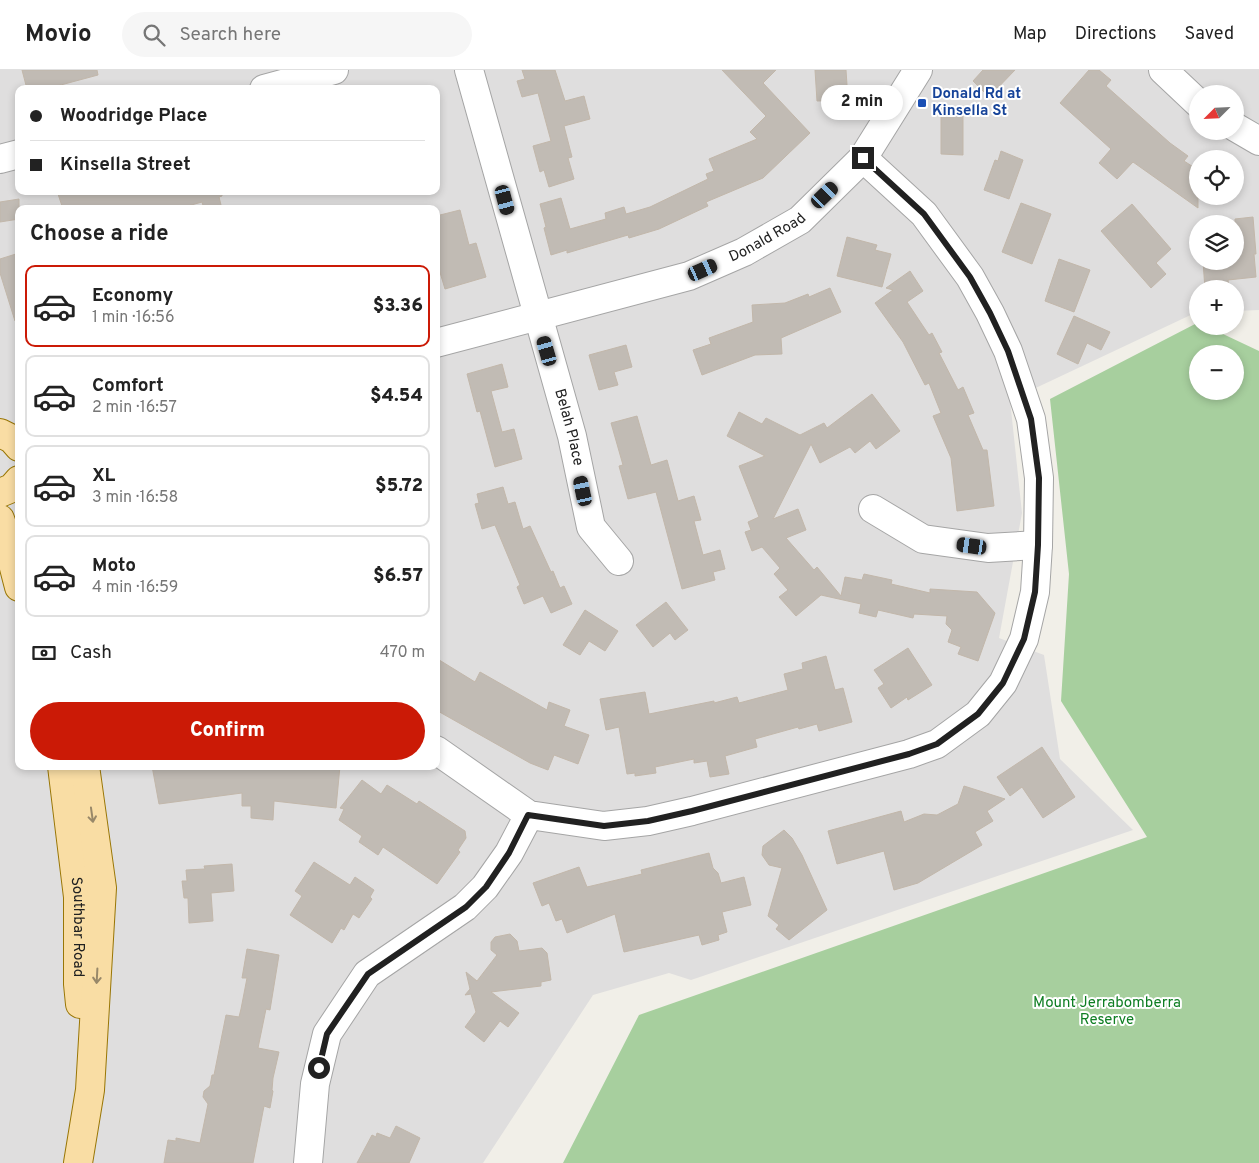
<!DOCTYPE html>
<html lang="en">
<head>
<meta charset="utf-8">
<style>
  :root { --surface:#fff; --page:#f6f6f6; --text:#222; --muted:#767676; --line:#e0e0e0; --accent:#cb1a06 }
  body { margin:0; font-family:Overpass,sans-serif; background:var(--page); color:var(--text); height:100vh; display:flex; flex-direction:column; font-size:19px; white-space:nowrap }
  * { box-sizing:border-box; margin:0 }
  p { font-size:16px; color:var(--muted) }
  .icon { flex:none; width:28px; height:28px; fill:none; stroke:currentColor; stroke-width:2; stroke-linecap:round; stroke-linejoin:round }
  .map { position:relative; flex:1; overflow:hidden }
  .panel { position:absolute; left:15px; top:135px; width:425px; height:565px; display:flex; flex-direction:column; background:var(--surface); border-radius:10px; box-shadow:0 2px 8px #0003 }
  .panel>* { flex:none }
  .top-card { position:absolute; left:15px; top:15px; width:425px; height:110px; border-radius:10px; box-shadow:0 2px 8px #0003; display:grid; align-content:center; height:110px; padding:0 15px; background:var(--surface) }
  .needle { width:32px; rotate:246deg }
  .buttons { position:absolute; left:1189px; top:15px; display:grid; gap:10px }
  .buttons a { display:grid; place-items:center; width:55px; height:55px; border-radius:50%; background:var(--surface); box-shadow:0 2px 8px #0003; font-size:25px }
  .end { position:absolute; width:22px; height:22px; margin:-11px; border:6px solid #212121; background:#fff; box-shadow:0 0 0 2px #fff }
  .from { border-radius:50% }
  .bubble { position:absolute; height:35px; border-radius:18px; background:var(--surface); box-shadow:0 2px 8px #0003; font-size:16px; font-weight:800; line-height:35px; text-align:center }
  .car { position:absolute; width:15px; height:30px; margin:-15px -8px; border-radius:6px; box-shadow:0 0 4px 1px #0007; background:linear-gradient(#222 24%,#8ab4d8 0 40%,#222 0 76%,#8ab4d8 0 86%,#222 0) }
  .top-card b { display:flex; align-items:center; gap:18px; height:48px; font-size:19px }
  .top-card b+b { border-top:1px solid var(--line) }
  .top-card i { width:12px; height:12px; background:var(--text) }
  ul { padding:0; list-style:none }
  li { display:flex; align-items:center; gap:15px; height:82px; margin:0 10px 8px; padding:0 5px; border:2px solid var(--line); border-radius:10px }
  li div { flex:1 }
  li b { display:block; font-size:19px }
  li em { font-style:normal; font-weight:800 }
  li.selected { border-color:var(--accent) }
  li>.icon { width:45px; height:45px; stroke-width:1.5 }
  h2 { padding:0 15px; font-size:22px; line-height:60px }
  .pay { display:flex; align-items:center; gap:12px; height:55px; padding:0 15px; font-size:19px }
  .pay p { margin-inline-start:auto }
  .primary-button { display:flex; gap:10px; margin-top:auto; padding:10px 15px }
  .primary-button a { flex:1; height:58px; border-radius:30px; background:var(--accent); color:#fff; font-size:20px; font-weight:800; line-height:58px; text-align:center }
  header { display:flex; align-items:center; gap:30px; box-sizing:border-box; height:70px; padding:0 25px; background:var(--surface); border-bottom:1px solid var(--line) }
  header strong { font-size:24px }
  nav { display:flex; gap:28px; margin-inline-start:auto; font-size:18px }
  .search { width:350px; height:45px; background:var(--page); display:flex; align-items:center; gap:12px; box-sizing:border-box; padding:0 18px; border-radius:28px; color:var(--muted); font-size:19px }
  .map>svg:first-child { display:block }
</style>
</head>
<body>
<header>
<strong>Movio</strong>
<div class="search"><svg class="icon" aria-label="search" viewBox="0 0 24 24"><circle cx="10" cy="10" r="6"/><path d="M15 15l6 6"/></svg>Search here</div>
<nav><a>Map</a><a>Directions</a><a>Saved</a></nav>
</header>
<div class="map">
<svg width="1259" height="1093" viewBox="0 0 1259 1093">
  <rect width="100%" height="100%" fill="#f1efe8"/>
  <path fill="#dfdede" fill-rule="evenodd" d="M0,0H1259V240L1235,241V219H1198L1197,242L1010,330L1022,443L999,568L1044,585L1060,689L1133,760L691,910L669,903L593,925L483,1093H0ZM19,19H436V121H19ZM1198,24H1235V61H1198ZM1198,89H1235V126H1198ZM19,139H436V696H19ZM1198,154H1235V191H1198Z"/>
  <path fill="#a7cf9e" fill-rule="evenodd" d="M1197,253L1198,256H1206L1259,281V1093H563L639,945L1147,767L1061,631L1069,504L1050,329ZM1198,284H1235V321H1198Z"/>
  <path fill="#c1bbb4" stroke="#c2b7aa" d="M22,0H97L98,5L57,16V19H27Z
    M522,0H555L565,31L584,26L590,49L564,56L572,87L568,88L574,109L549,117L544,100L540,102L533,76L551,71L538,23L522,27L517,11L525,9Z
    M722,0H776L763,13L810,63L763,108L706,132L708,136L659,159L629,168L628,165L567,183V180L551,185L544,158L546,157L540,134L561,128L570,159L606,149L605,143L624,137L626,144L650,137L708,109L706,104L714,101L709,89L757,69L750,62L766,46Z
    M815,0H846L848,30L817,31Z
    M983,0H1015L989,27L973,11Z
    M1089,0H1099L1111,10L1106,16L1170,73L1188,86L1184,91L1198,100V138L1133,92L1117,109L1099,93L1111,79L1060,33Z
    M941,39H963V85L941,84Z
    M1001,81L1023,90L1009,129L984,120L995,90L998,91Z
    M67,121H222V126L219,127L222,139H204L202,132L177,139H63L58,124Z
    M19,129V149L0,152V132Z
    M1021,133L1051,144L1032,194L1002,182Z
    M1132,134L1171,179L1156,193L1166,204L1151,218L1101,161Z
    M460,140L469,175L476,173L486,207L445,219L436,189V146Z
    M1253,147L1256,184H1254L1256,207L1228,210L1229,219H1205L1203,191H1235V149Z
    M847,167L877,175L875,180L891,184L882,217L837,206Z
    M19,183V251H15L0,203V189Z
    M1059,189L1090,200L1074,242L1045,231Z
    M910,201L923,221L907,232L929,265L932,263L942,282L939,283L958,320L963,317L974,343L968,345L983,380H987L994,436L957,441L951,388L933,346L941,343L929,313L925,315L903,272L875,233L893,220L886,218Z
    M830,218L841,242L781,268L782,284L755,285L702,305L693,280L711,274L709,268L753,252L752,235L785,233L808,224L809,227Z
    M1074,246L1110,262L1101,280L1087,273L1078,294L1057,284Z
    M626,275L632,297L614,302L618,315L599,320L589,285Z
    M502,294L508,317L491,321L502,362L514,359L522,389L495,397L480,341L477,342L467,304Z
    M872,324L900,361L876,379L870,371L855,383L850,377L820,393L811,374L773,449L798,439L806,460L786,468L814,500L817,497L841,526L845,507L862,510L864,504L892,510L891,514L930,523V519L977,522L995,543L978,591L958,584L961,577L948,572L952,560L946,554L947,546L914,544L913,548L878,540L876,547L859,543L861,534L821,525L796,546L779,527L788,520L774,504L780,498L762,477L752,481L745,462L751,460L748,452L759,447L739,396L765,386L727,366L739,342L762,354L766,348L800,365L824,353L827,358Z
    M637,346L651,395L667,390L678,431L694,426L701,450L694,451L703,485L720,480L725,499L713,502L715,510L682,519L656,422L628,429L619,396L623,395L611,353Z
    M503,417L508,434L515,432L523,459L530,456L551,502L553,501L560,518L564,516L572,534L551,543L543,526L524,534L517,517L520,515L495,455L482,459L475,434L479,433L477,424Z
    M666,532L688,560L675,570L670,563L653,577L636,555Z
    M585,540L618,561L605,581L589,571L580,585L563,575Z
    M908,578L932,615L908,630L907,627L891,638L878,618L884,614L874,600Z
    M826,586L835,620L843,618L852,652L819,661L817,654L799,659L798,657L755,669L757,677L725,686L729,704L710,707L707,691L694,693V689L655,697L656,703L635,706V703L627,704L619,657L606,660L600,629L645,622L649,644L714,631V633L737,627L739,633L788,620L784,604L803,599L802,593Z
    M436,588L475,612L480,602L547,640L549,632L570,640L564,656L589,665L578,694L554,685L548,700L530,693L436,640Z
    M1042,677L1075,727L1043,748L1022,717L1010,726L997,707Z
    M152,696H340L336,738L274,731L273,750L251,748V736H242V723L159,734Z
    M362,710L381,724L387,715L417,734L419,731L465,761L466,768L458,780L460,782L437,814L383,777L378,785L359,772L362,766L339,750L344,739L340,738Z
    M964,716L1005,729L987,741L993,751L975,762L982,775L918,813L894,820L884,781L837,794L828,761L901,741L904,752L924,744L937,745L958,734Z
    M784,760L792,768L802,785L827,840L789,870L776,859L779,855L768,846L782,798L769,795L762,785L763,776Z
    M709,783L713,798L718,803L721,813L744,807L751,835L722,842L727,862L718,865L719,870L702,875L699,865L624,882L615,844L567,863L562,849L556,851L549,833L542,836L533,813L579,797L587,817L642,804L641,800Z
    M314,792L350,815L355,807L374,820L370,827L372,829L359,848L353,844L344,860L341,858L332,873L290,845L302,826L295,821Z
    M232,794L234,821L211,823L213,851L189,853L188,828H184L182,811H187L186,800L205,799L204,796Z
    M510,864L517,871L519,881L542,878L547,883L551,910L541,912V916L491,922L519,943L508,957L500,951L484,972L465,957L476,942L471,924L465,925L470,919L466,902L477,911L497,885L491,880V872L495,867Z
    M247,879L279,885L270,940L266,939L258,978L279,982L273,1008L272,1020L273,1021L270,1038L264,1036L253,1093H164L168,1070L176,1071V1068L200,1073L208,1034L203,1027L204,1021L210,1016L212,1005H214L226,945L239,947L241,939L247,908H242Z
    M396,1056L420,1068L409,1093H357L372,1065L376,1067L377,1063L390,1068Z"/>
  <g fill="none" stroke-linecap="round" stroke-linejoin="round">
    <g stroke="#a5a5a5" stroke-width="30">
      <g id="minor">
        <path id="s1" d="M469,0L572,366L591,457L619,491"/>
        <path d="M1163,0L1198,33"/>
        <path d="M264,19L334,0"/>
        <path d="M1235,57L1259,71"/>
        <path d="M0,89L19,84"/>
        <path id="s2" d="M436,273L689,206L744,182L800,150L863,88L918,0"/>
        <path d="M873,439L923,469L988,478L1038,475"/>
        <path d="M436,680L529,745L604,756L648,751L692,741L909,684L937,674L978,644L1003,613L1024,569L1035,522L1038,475L1039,408L1031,349L1008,281L990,243L970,207L924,144L863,88"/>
        <path d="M308,1093L315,1014L327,964L367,904L465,837L485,817L509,783L529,745"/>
      </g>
    </g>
    <g stroke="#997605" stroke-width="30">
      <g id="major">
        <path d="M0,363L12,369L19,377"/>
        <path d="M0,423L12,418L19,410"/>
        <path d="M0,449L5,463L19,517"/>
        <path id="s3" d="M62,696L78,827V914L80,934"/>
        <path d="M78,1093L90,1020L102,818L85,696"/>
      </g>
    </g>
    <use href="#minor" stroke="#fff" stroke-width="28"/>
    <use href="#major" stroke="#f9dda4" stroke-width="28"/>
  </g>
  <defs><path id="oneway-shaft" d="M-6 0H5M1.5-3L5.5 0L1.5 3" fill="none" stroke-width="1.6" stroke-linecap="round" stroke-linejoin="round" transform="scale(1.25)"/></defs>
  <g stroke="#988869">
    <use href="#oneway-shaft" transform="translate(92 745) rotate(82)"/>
    <use href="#oneway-shaft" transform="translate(97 906) rotate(93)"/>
  </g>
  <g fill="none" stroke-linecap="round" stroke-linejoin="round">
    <path stroke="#212121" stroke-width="6" d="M319,998L327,964L368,904L466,837L486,817L509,783L528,745L604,756L648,751L692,741L909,684L937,674L978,644L1003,613L1024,569L1035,522L1038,475L1039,408L1031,349L1008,281L990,243L970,207L924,144L863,88"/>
  </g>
  <rect fill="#1a4fb4" stroke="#fff" stroke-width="2" x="917" y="28" width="10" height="10" rx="2.5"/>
  <g text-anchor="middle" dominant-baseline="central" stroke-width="4" stroke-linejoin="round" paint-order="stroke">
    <g font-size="15" font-weight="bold" fill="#164399" stroke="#fff" text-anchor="start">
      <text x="932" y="24">Donald Rd at<tspan x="932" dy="17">Kinsella St</tspan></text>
    </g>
    <g font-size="15" fill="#212121" stroke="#fff">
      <text stroke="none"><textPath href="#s2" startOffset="349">Donald Road</textPath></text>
      <text stroke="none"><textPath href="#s1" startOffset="371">Belah Place</textPath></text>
      <text stroke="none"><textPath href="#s3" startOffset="162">Southbar Road</textPath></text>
    </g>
    <g font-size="15" fill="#0f7e23" stroke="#fff">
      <text x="1107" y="933">Mount Jerrabomberra<tspan x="1107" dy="17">Reserve</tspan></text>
    </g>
  </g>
</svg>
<div class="buttons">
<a><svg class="needle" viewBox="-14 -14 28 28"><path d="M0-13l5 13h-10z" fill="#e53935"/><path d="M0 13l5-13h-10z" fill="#767676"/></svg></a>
<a><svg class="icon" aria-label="locate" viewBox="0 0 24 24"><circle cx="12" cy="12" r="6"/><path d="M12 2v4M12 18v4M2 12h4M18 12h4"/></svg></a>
<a><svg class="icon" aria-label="layers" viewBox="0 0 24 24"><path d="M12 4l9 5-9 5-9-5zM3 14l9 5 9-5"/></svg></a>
<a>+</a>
<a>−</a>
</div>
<i class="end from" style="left:319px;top:998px"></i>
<i class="end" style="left:863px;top:88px"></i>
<div class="bubble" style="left:821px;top:15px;width:82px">2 min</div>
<i class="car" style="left:825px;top:125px;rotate:46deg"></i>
<i class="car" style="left:505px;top:130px;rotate:165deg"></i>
<i class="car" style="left:703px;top:200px;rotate:66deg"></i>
<i class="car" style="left:547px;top:281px;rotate:344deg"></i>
<i class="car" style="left:583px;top:421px;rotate:348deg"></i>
<i class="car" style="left:972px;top:476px;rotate:278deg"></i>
<div class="top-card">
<b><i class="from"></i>Woodridge Place</b>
<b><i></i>Kinsella Street</b>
</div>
<section class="panel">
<h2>Choose a ride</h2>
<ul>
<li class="selected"><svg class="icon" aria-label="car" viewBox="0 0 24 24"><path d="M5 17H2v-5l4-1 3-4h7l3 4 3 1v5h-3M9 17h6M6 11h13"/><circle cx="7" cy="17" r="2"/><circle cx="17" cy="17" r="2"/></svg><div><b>Economy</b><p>1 min · 16:56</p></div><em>$3.36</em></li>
<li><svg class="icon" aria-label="car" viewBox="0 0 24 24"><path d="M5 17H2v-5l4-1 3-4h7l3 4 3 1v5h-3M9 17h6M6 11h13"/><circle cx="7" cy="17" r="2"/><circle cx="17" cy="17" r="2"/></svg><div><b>Comfort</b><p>2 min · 16:57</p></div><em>$4.54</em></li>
<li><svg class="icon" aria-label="car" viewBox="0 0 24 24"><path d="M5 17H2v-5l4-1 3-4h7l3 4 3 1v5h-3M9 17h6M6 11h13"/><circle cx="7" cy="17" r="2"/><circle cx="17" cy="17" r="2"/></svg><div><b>XL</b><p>3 min · 16:58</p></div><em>$5.72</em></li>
<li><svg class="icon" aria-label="car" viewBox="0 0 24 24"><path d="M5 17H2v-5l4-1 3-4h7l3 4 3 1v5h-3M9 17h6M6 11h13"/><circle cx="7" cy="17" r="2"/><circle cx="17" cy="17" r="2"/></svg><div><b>Moto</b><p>4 min · 16:59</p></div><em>$6.57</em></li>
</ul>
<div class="pay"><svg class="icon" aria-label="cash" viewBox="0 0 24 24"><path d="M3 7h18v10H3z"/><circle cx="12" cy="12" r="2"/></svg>Cash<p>470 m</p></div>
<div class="primary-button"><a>Confirm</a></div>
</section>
</div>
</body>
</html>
